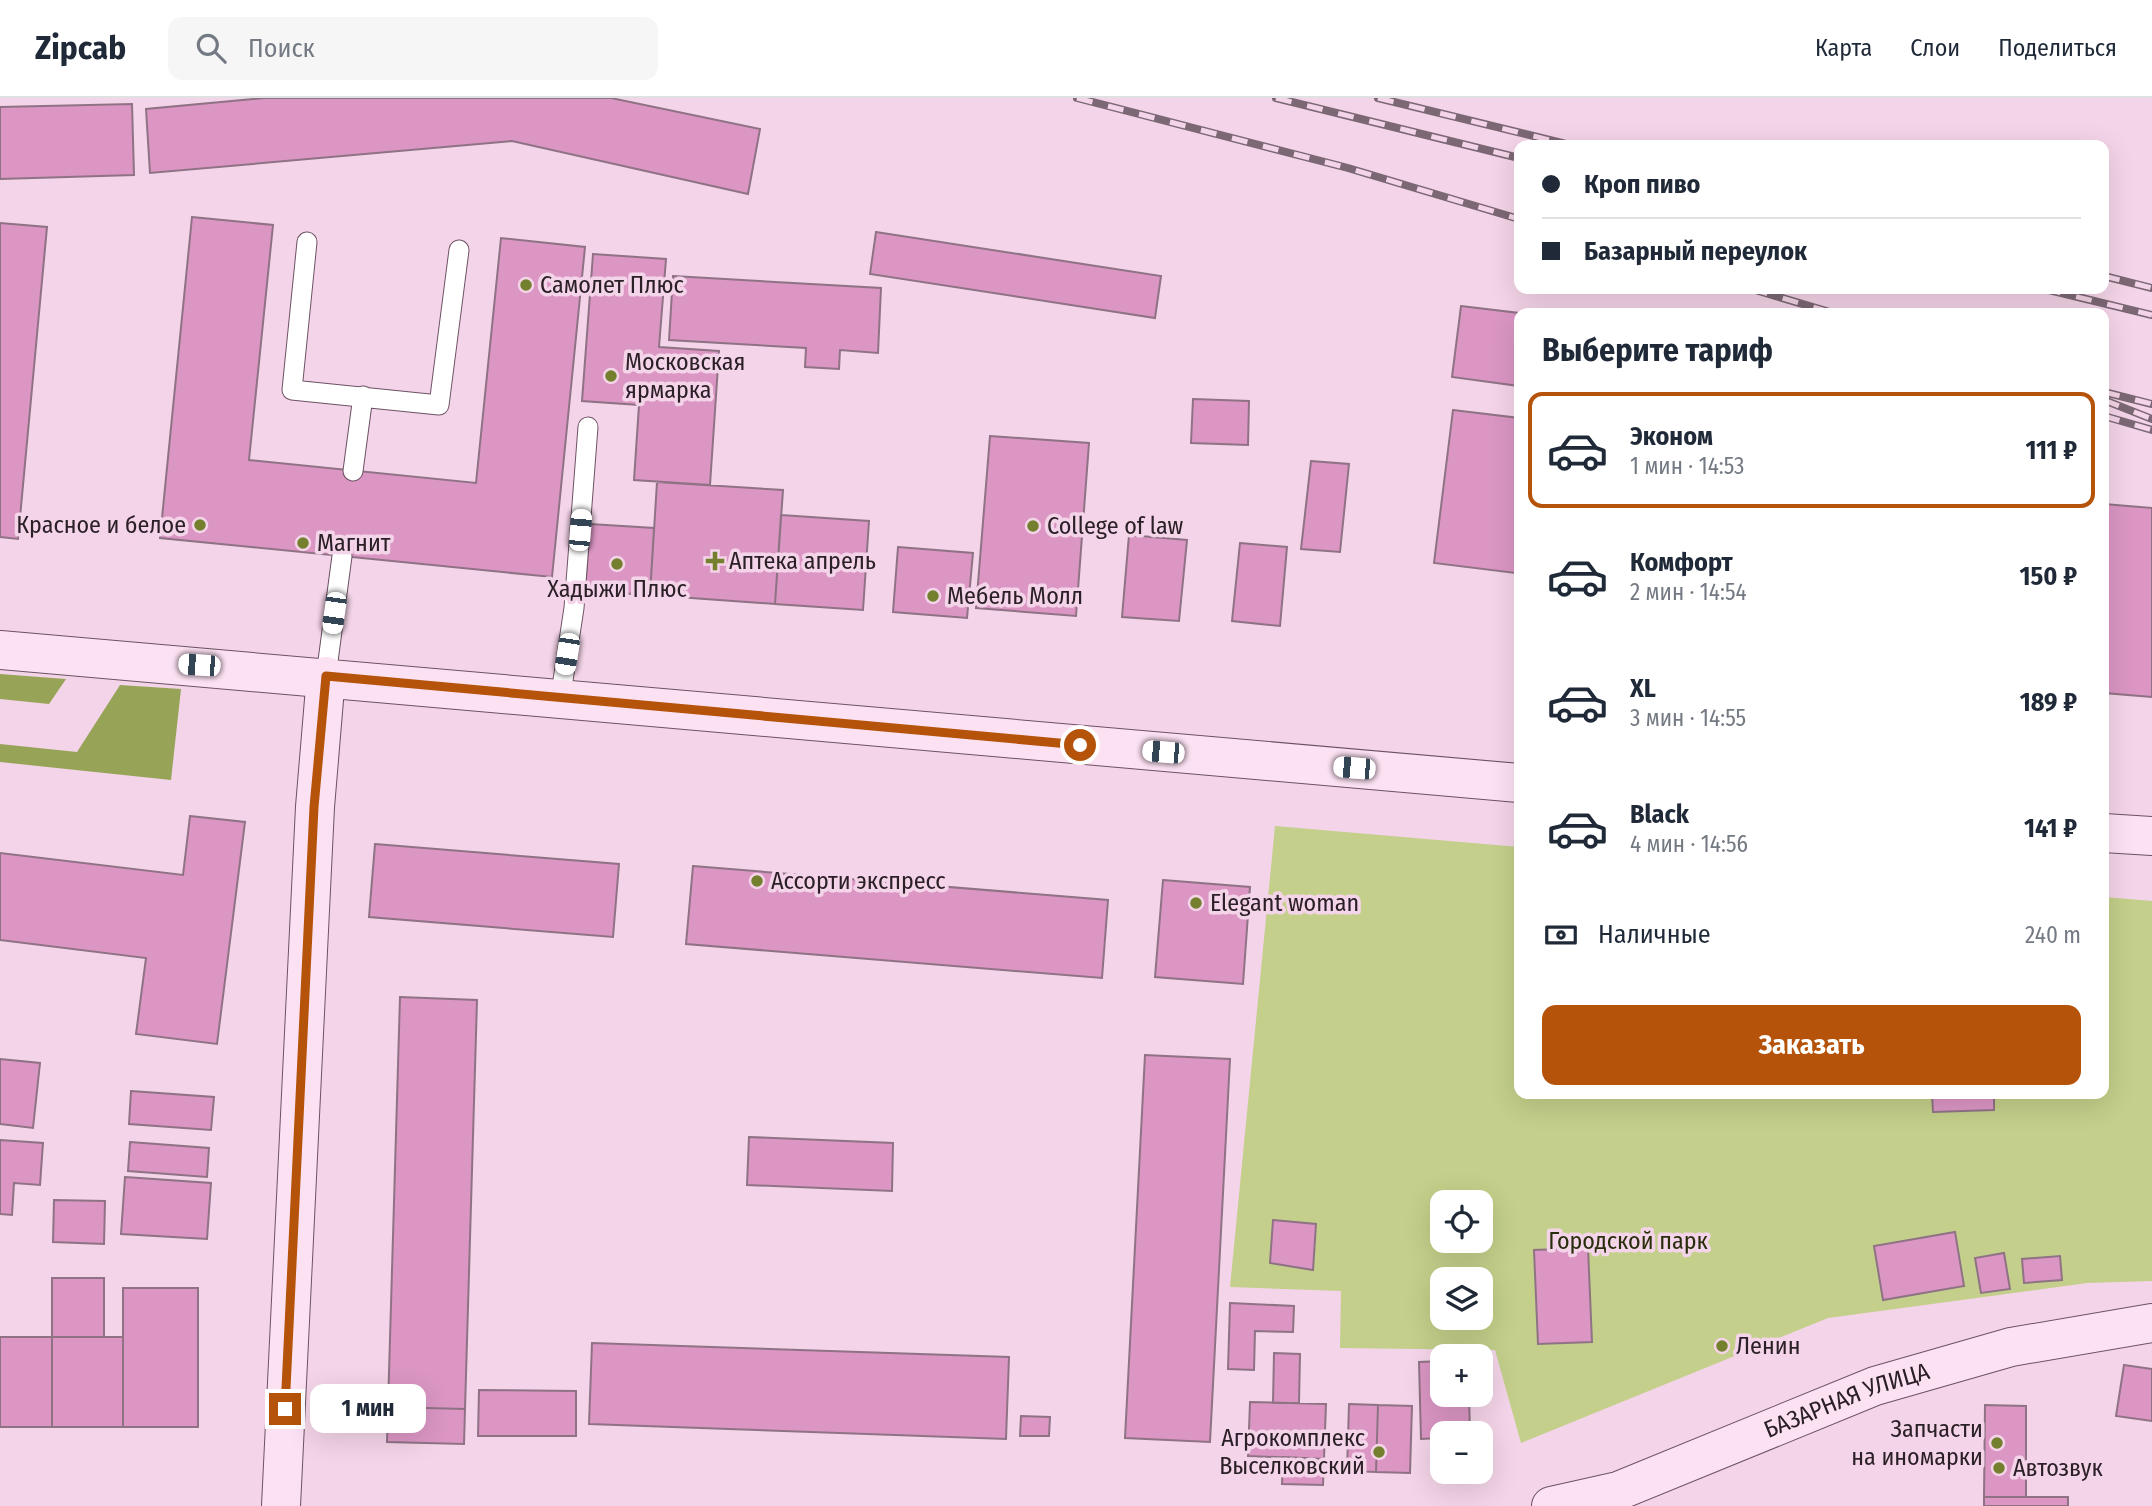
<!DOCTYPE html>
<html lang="ru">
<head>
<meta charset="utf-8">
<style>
  :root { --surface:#fff; --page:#f6f6f7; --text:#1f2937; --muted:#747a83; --line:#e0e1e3; --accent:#b45309 }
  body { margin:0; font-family:"Fira Sans Condensed",sans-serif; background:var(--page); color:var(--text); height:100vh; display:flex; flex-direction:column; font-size:26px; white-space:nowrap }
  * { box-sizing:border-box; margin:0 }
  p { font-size:23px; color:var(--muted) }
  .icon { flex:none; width:38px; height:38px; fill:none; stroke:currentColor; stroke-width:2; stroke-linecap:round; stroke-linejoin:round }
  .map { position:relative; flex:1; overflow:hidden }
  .panel { position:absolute; left:1514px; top:210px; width:595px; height:791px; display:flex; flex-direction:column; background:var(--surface); border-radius:14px; box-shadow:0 7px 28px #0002 }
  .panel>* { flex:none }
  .top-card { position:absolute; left:1514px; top:42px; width:595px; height:154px; border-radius:14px; box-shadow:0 7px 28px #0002; display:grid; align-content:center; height:154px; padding:0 28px; background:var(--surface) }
  .controls { position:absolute; left:1430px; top:1092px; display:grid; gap:14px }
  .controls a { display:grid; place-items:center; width:63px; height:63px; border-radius:14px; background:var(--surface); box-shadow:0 7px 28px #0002; font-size:35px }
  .end { position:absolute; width:32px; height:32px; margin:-16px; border:9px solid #b45309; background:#fff; box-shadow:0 0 0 4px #fff }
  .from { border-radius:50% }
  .bubble { position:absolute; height:49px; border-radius:14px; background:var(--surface); box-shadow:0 7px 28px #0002; font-size:23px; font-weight:700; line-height:49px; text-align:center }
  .car { position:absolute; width:21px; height:42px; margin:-21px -10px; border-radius:9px; box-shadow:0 0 5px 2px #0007; background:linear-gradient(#fff 24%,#345 0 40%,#fff 0 76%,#345 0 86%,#fff 0) }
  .top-card b { display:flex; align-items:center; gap:24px; height:66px; font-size:26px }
  .top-card b+b { border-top:2px solid var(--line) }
  .top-card i { width:18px; height:18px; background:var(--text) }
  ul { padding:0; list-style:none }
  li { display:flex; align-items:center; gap:21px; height:116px; margin:0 14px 10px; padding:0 14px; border:4px solid transparent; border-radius:14px }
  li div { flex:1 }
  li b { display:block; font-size:26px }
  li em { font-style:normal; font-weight:700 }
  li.active { border-color:var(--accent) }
  li>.icon { width:63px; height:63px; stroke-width:1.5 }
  h2 { padding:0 28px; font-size:32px; line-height:84px }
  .pay { display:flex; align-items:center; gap:18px; height:77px; padding:0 28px; font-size:26px }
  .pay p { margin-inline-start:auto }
  .primary-button { display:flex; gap:14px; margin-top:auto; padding:14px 28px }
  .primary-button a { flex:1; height:80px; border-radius:14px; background:var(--accent); color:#fff; font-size:28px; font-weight:700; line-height:80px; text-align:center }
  header { display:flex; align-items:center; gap:42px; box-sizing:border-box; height:98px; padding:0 35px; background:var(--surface); border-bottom:2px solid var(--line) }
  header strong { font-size:33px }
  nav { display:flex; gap:38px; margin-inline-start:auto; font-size:24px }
  .search { width:490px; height:63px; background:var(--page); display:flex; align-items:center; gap:18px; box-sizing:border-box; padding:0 24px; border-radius:14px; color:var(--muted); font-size:26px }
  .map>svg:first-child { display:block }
</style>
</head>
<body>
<header>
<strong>Zipcab</strong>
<div class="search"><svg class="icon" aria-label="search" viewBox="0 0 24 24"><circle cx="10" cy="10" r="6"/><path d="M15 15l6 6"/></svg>Поиск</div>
<nav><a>Карта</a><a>Слои</a><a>Поделиться</a></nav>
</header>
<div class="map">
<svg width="2152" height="1408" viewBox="0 0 2152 1408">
  <rect width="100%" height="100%" fill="#f4d4e8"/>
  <path fill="#c3cf8a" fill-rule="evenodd" d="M1275,728L1519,749V996H2104V799L2152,803V1183L2087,1185L1828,1220L1521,1345L1495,1252L1340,1250L1341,1193L1230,1189ZM1442,1104H1480V1143H1442ZM1442,1181H1480V1220H1442Z"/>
  <path fill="#97a457" d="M0,576L66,581L49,606L0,601Z
    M120,587L181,591L171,682L0,664V646L77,654Z"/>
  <path fill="#db96c4" stroke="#8f7385" stroke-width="2" d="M264,0H611L760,31L748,96L512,43L150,75L146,11Z
    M132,6L134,77L0,81V9Z
    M192,119L273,127L249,362L476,385L501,140L585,149L552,479L160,440Z
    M0,125L47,129L18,441L0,439Z
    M876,134L1161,178L1155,220L870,176Z
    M593,156L666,161L659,249L719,253L710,387L634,382L639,307L582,303Z
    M673,178L881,190L878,255L840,252L839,271L805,269L806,250L669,242Z
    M1461,208L1519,215V288L1452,279Z
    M1193,301L1249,303L1248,347L1191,345Z
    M1453,312L1519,320V441L1515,475L1434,465Z
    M990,338L1089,345L1076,518L976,510Z
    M1311,363L1349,366L1340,454L1301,451Z
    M657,384L783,392L775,506L650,497Z
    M2104,406L2152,410V599L2104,595Z
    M781,417L869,423L863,512L775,506Z
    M590,426L654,430L650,497L585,493Z
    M1129,437L1187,442L1179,523L1122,519Z
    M1240,445L1287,449L1280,528L1232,523Z
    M898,449L973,455L967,520L893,514Z
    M190,718L245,724L217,946L136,936L146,860L0,842V755L183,777Z
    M375,746L619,766L613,839L369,819Z
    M693,768L1108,802L1102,880L686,846Z
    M1163,782L1250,789L1243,886L1155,879Z
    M400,899L477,902L465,1311L388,1309Z
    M1145,957L1230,961L1210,1344L1125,1340Z
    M0,961L40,965L33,1030L0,1026Z
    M131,993L214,999L211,1032L129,1026Z
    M1932,996H1994V1012L1933,1014Z
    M749,1039L893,1045L892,1093L747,1087Z
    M0,1042L43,1045L40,1087L14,1085L12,1117L0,1116Z
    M130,1044L209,1050L207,1079L128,1073Z
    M125,1079L211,1085L207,1141L121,1136Z
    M54,1102L105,1103L104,1146L53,1144Z
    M1273,1122L1316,1126L1313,1172L1270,1165Z
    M1955,1134L1964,1188L1883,1202L1874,1148Z
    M1588,1150L1592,1244L1538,1246L1534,1152Z
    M2004,1155L2010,1191L1981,1195L1975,1160Z
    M2060,1158L2062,1182L2024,1185L2022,1161Z
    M52,1180H104V1239H52Z
    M123,1190H198V1329H123Z
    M1230,1205L1294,1208L1293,1234L1255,1233L1254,1272L1228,1271Z
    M0,1239H52V1329H0Z
    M52,1239H123V1329H52Z
    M592,1245L1009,1259L1006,1341L589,1326Z
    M1274,1255L1300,1256L1299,1305H1273Z
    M1442,1263V1297H1469L1470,1335H1442L1440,1368V1340L1421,1341L1419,1264Z
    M2124,1267L2152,1271V1323L2116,1318Z
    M479,1292L576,1293V1338H478Z
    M1250,1304L1326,1306L1324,1361L1248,1358Z
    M1349,1306L1378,1307L1376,1374L1347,1373Z
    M1378,1307L1412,1308L1410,1375L1376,1374Z
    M1985,1307L2026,1308V1399H1984Z
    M388,1309L465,1311L464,1346L387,1344Z
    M1021,1318L1050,1319L1049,1338H1020Z
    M1283,1359L1324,1361L1323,1387L1282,1386Z
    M1984,1399H2068V1408H1984Z"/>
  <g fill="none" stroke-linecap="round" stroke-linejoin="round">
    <g stroke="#6c5263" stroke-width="21">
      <path id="lane" d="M307,144L292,292L439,307L459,152
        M353,373L363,298
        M326,578L342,458
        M560,602L574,510L588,329"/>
    </g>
    <g stroke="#6c5263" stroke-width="40">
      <g id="secondary">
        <path d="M0,552L1519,685"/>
        <path d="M2104,735L2152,738"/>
        <path d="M281,1408L315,709L326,578"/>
        <path id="s1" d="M1551,1408L1618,1393L1875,1288L2011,1249L2152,1225"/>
      </g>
    </g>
    <use href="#lane" stroke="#fff" stroke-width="19"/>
    <use href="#secondary" stroke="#fce1f3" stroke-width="38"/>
    <g stroke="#7c6875" stroke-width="8">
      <path id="rail" d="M1077,0L1348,70L1519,121
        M1276,0L1519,60
        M1378,0L1570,47
        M2104,178L2152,190
        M1752,191L1833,215
        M2045,191L2152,217
        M2104,294L2152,306
        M2104,302L2152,321
        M2104,318L2152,332"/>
    </g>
    <use href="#rail" stroke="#f4d4e8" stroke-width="5" stroke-dasharray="16" stroke-linecap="butt"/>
  </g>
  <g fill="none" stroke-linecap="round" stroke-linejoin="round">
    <path stroke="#b45309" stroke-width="9" d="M285,1311L314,709L326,578L1080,647"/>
  </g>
  <g fill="#74802d" stroke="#f4d4e8" stroke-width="2.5">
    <circle cx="526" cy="187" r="7"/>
    <circle cx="611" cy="278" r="7"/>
    <circle cx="200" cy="427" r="7"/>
    <circle cx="1033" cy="428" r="7"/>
    <circle cx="303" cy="445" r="7"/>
    <path d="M711.5 452.5h7v7h7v7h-7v7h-7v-7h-7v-7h7z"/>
    <circle cx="617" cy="466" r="7"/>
    <circle cx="933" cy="498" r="7"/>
    <circle cx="757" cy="783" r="7"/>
    <circle cx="1196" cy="805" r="7"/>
    <circle cx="1722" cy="1248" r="7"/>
    <circle cx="1997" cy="1345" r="7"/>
    <circle cx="1379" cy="1354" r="7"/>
    <circle cx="1999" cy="1370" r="7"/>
  </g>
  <g text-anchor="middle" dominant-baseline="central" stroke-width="7" stroke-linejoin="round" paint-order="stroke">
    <g font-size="24" fill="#2b2027" stroke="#f4d4e8" text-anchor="start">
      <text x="540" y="187">Самолет Плюс</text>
      <text x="625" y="264">Московская<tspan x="625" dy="28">ярмарка</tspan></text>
      <text x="186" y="427" text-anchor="end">Красное и белое</text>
      <text x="1047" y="428">College of law</text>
      <text x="317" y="445">Магнит</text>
      <text x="729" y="463">Аптека апрель</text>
      <text x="617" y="491" text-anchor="middle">Хадыжи Плюс</text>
      <text x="947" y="498">Мебель Молл</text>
      <text x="771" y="783">Ассорти экспресс</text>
      <text x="1210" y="805">Elegant woman</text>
      <text x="1736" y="1248">Ленин</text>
      <text x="1983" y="1331" text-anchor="end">Запчасти<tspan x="1983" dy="28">на иномарки</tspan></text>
      <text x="1365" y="1340" text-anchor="end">Агрокомплекс<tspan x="1365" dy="28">Выселковский</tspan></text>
      <text x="2013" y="1370">Автозвук</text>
    </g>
    <g font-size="24" fill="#282d0b" stroke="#f4d4e8">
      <text x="1628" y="1143">Городской парк</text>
    </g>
    <g font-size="24" fill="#2b2027" stroke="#f4d4e8">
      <text stroke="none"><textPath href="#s1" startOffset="315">БАЗАРНАЯ УЛИЦА</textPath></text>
    </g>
  </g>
</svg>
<div class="controls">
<a><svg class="icon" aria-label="locate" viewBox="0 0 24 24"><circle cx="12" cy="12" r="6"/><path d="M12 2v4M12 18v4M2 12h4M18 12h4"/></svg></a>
<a><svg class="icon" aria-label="layers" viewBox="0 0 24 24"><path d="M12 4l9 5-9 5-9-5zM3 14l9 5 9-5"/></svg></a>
<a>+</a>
<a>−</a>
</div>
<i class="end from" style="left:1080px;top:647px"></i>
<i class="end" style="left:285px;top:1311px"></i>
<div class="bubble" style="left:310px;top:1286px;width:116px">1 мин</div>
<i class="car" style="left:580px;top:432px;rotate:5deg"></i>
<i class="car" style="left:334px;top:515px;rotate:188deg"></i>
<i class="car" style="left:567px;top:556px;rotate:189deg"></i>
<i class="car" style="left:199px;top:567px;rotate:274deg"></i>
<i class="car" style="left:1163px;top:654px;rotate:275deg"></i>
<i class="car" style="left:1354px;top:670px;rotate:275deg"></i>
<div class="top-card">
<b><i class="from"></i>Кроп пиво</b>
<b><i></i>Базарный переулок</b>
</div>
<section class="panel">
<h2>Выберите тариф</h2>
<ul>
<li class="active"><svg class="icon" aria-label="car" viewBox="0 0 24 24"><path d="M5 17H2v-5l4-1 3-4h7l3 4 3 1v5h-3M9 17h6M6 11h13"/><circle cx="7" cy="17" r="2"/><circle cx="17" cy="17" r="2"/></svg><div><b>Эконом</b><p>1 мин · 14:53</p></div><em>111 ₽</em></li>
<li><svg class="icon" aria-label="car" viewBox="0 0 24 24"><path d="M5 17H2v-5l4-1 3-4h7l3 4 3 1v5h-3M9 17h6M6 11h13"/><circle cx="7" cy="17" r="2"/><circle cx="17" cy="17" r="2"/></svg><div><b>Комфорт</b><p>2 мин · 14:54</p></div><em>150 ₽</em></li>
<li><svg class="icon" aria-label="car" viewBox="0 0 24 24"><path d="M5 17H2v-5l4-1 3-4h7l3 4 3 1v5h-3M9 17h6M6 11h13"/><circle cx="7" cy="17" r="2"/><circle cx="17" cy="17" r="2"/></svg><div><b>XL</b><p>3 мин · 14:55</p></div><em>189 ₽</em></li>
<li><svg class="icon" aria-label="car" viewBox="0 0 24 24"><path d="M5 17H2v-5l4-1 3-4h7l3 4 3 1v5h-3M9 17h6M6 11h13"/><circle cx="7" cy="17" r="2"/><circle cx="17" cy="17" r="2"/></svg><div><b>Black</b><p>4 мин · 14:56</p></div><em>141 ₽</em></li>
</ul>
<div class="pay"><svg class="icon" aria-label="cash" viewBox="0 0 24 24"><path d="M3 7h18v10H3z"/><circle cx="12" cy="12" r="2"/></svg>Наличные<p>240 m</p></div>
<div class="primary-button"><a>Заказать</a></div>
</section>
</div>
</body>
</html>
